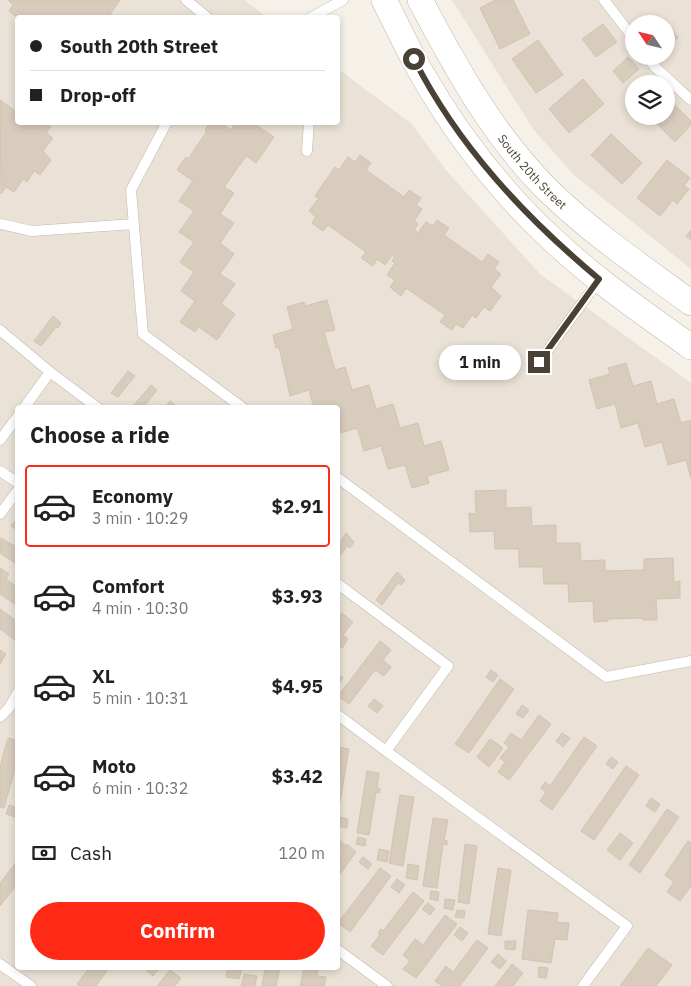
<!DOCTYPE html>
<html lang="en">
<head>
<meta charset="utf-8">
<style>
  :root { --surface:#fff; --page:#f2f2f2; --text:#202124; --muted:#757577; --line:#e0e0e0; --accent:#ff2a16 }
  body { margin:0; font-family:"IBM Plex Sans",sans-serif; background:var(--page); color:var(--text); height:100vh; display:flex; flex-direction:column; font-size:19px; white-space:nowrap }
  * { box-sizing:border-box; margin:0 }
  p { font-size:16px; color:var(--muted) }
  .icon { flex:none; width:28px; height:28px; fill:none; stroke:currentColor; stroke-width:2; stroke-linecap:round; stroke-linejoin:round }
  .map { position:relative; flex:1; overflow:hidden }
  .drawer { position:absolute; left:15px; top:405px; width:325px; height:565px; display:flex; flex-direction:column; background:var(--surface); border-radius:5px; box-shadow:0 2px 8px #0003 }
  .drawer>* { flex:none }
  .top-card { position:absolute; left:15px; top:15px; width:325px; height:110px; border-radius:5px; box-shadow:0 2px 8px #0003; display:grid; align-content:center; height:110px; padding:0 15px; background:var(--surface) }
  .needle { width:32px; rotate:305deg }
  .fabs { position:absolute; left:625px; top:15px; display:grid; gap:10px }
  .fabs a { display:grid; place-items:center; width:50px; height:50px; border-radius:50%; background:var(--surface); box-shadow:0 2px 8px #0003; font-size:25px }
  .end { position:absolute; width:22px; height:22px; margin:-11px; border:6px solid #4a4136; background:#fff; box-shadow:0 0 0 2px #fff }
  .from { border-radius:50% }
  .bubble { position:absolute; height:35px; border-radius:18px; background:var(--surface); box-shadow:0 2px 8px #0003; font-size:16px; font-weight:700; line-height:35px; text-align:center }
  .top-card b { display:flex; align-items:center; gap:18px; height:48px; font-size:19px }
  .top-card b+b { border-top:1px solid var(--line) }
  .top-card i { width:12px; height:12px; background:var(--text) }
  ul { padding:0; list-style:none }
  li { display:flex; align-items:center; gap:15px; height:82px; margin:0 10px 8px; padding:0 5px; border:2px solid transparent; border-radius:5px }
  li div { flex:1 }
  li b { display:block; font-size:19px }
  li em { font-style:normal; font-weight:700 }
  li.current { border-color:var(--accent) }
  li>.icon { width:45px; height:45px; stroke-width:1.5 }
  h2 { padding:0 15px; font-size:22px; line-height:60px }
  .pay { display:flex; align-items:center; gap:12px; height:55px; padding:0 15px; font-size:19px }
  .pay p { margin-inline-start:auto }
  .action { display:flex; gap:10px; margin-top:auto; padding:10px 15px }
  .action a { flex:1; height:58px; border-radius:30px; background:var(--accent); color:#fff; font-size:20px; font-weight:700; line-height:58px; text-align:center }
  .map>svg:first-child { display:block }
</style>
</head>
<body>
<div class="map">
<svg width="691" height="986" viewBox="0 0 691 986">
  <rect width="100%" height="100%" fill="#f5f1e9"/>
  <path fill="#eae2d6" fill-rule="evenodd" d="M0,0H244L267,17L18,18V122H338V69L412,124L445,169L540,274L691,383V986H0ZM18,408H338V968H18Z
    M452,0H691V269L574,175L533,129ZM634,24H666V56H634ZM634,84H666V116H634Z"/>
  <path fill="#d8ccbd" stroke="#d3c3b0" d="M8,0H120L110,14L114,18H30L24,13L18,18L9,11L13,5Z
    M495,0H513L530,34L500,49L480,8Z
    M666,21L678,38L666,47V24H662Z
    M603,24L617,42L596,57L582,39Z
    M538,40L563,75L536,93L512,59Z
    M628,57L639,69L623,83L613,71Z
    M583,79L604,104L569,133L549,109Z
    M0,100L18,113V122H31L34,125L36,122H45L51,127L46,133L53,138L43,151L51,160L40,175L34,171L27,182L23,179L14,192L6,187L1,194Z
    M674,104L691,121V125L675,142L655,122L661,116H666V111Z
    M210,122H220L231,130L236,122H258L256,125L274,137L256,163L246,156L224,187L234,193L220,214L234,223L220,243L234,254L220,274L235,284L221,304L235,314L217,340L199,327L195,332L180,322L195,301L181,291L194,272L180,262L194,242L179,232L194,211L179,201L193,181L177,170L186,157L188,159L207,131L205,130Z
    M611,134L642,163L622,184L591,155Z
    M360,155L371,163L366,170L404,197L409,190L421,198L416,205L422,209L414,221L418,224L414,230L418,233L426,222L433,226L437,220L449,228L444,235L482,262L488,254L499,262L494,269L501,274L491,287L501,296L490,311L484,307L476,318L472,315L463,328L456,324L452,330L440,322L445,315L406,288L401,296L390,287L395,280L387,275L395,263L392,261L395,257L392,255L385,265L377,259L373,266L361,258L366,252L328,225L323,231L312,223L316,217L309,211L319,198L315,196L335,167L339,170L348,157L355,162Z
    M667,160L690,178L684,186L689,189L677,204L673,200L660,216L637,198Z
    M691,230V240L686,236Z
    M327,300L335,330L324,332L335,370L345,367L352,390L369,385L376,409L393,404L400,428L418,423L424,446L441,441L449,470L427,476L429,483L412,488L405,465L388,469L381,446L364,451L357,428L340,433L338,408H314L309,390L290,396L279,347L276,348L273,335L293,329L287,307L304,302L305,306Z
    M53,316L61,323L58,328L56,327L41,346L34,341Z
    M626,363L633,386L651,381L657,404L674,399L681,423L691,420V479L686,460L668,465L662,442L645,447L638,423L621,428L615,404L597,409L589,380L610,374L608,368Z
    M128,371L135,376L118,397L111,393Z
    M151,385L157,390L143,408H136L134,405Z
    M170,401L179,408H165Z
    M506,490V508L531,507L532,526L556,525V543H580L581,561L605,560V571L644,570V559L673,558L674,582L680,581V598L656,599L657,620H643L642,618L608,619V621L594,622L593,601L569,602L568,584H544L543,567H519V549H495L494,531L470,532L469,513L476,514L475,491Z
    M18,517V531L11,526Z
    M346,533L354,542L350,548L347,546L338,559V545Z
    M1,538L18,548V565L0,553Z
    M0,568L9,574L6,579L18,588V606L0,594Z
    M397,572L405,580L401,585L398,583L382,605L376,600Z
    M0,609L18,622L16,641L0,629Z
    M342,613L353,622L343,635L348,639L342,648L338,645V619Z
    M380,641L391,650L383,660L391,667L384,676L375,670L349,704L338,696Z
    M0,650L6,654L0,664Z
    M491,670L498,675L493,682L486,677Z
    M338,674L343,678L338,685Z
    M500,679L514,689L469,753L455,744Z
    M374,699L383,706L377,713L368,706Z
    M522,705L529,710L523,718L516,714Z
    M539,715L551,724L509,780L498,772L505,762L500,758L509,747L504,743L511,733L521,740Z
    M562,733L570,738L563,747L556,741Z
    M584,737L597,746L552,810L540,801L546,792L541,788L545,782L550,786Z
    M8,738L18,741V765H16L4,808L0,807V767Z
    M490,739L503,748L489,767L477,757Z
    M338,747L349,749L338,814Z
    M611,757L618,762L613,769L606,764Z
    M626,766L639,775L594,840L581,831Z
    M367,771L379,773L377,788H380V793L376,792L369,835L357,833Z
    M400,795L414,797L403,866L389,863Z
    M651,798L660,804L655,812L646,806Z
    M9,805L18,808L15,817L6,814Z
    M667,809L679,817L640,873L629,865Z
    M338,817L348,819L347,828L338,826Z
    M433,818L448,820L444,840L447,841V845L443,844L437,888L423,886Z
    M620,833L633,843L620,860L607,850Z
    M358,837L366,839L365,846L356,844Z
    M338,839L345,845L339,852L338,851Z
    M688,841L691,843V886L680,901L667,892L674,882L665,875Z
    M347,844L356,852L338,877V857Z
    M465,844L477,846L469,904L458,902Z
    M379,849L389,851L387,862L377,860Z
    M363,857L372,864L368,869L359,862Z
    M18,860V883L0,906V883Z
    M408,864L419,866L417,880L406,878Z
    M380,868L391,876L350,932L338,923Z
    M498,868L511,870L501,936L488,934Z
    M397,879L405,885L399,893L391,887Z
    M431,891L439,892L438,901L430,899Z
    M413,892L424,901L383,955L371,946L380,935L378,933L381,929L383,931Z
    M445,899L455,900L453,910L444,908Z
    M428,903L435,909L430,915L422,909Z
    M457,910L465,911L464,918L455,917Z
    M528,910L558,913L557,922L569,923L567,940L555,939L551,963L522,959Z
    M445,915L457,924L416,978L403,969L410,961L403,955L415,939L423,945Z
    M460,927L468,933L462,941L454,935Z
    M477,940L488,948L460,986H442L435,981L446,966L453,972Z
    M505,941H516L515,950L505,949Z
    M648,948L672,965L656,986H620Z
    M498,954L506,961L500,969L491,962Z
    M512,964L523,973L513,986H495Z
    M539,967L548,968L546,978L538,977Z
    M89,968H109L96,986H80L77,984Z
    M148,968H159L153,976L146,970Z
    M228,968H242L239,979L226,977Z
    M265,968H280L276,986H262Z
    M304,968H318L317,976L326,977L324,986H300Z
    M170,970L181,978L175,986H157Z
    M244,974L257,976L255,986H241Z"/>
  <g fill="none" stroke-linecap="round" stroke-linejoin="round">
    <g stroke="#c2b8aa" stroke-width="11">
      <path id="service" d="M186,0L208,18
        M604,0L634,39
        M310,18L343,0
        M647,56L655,67L691,100
        M167,122L131,190L143,334L243,408
        M307,151L309,122
        M0,224L32,231L134,224
        M0,330L50,372L98,408
        M539,362L599,280
        M24,408L50,372
        M0,440L18,416
        M0,471L18,483
        M338,478L606,677L691,661
        M0,514L18,490
        M338,584L448,666L386,751L627,926L583,986
        M338,715L386,751
        M0,717L9,708L18,692
        M338,950L387,986
        M0,964L31,986"/>
    </g>
    <g stroke="#c2b8aa" stroke-width="26">
      <g id="tertiary">
        <path d="M384,0C397,25 408,50 422,74C457,135 502,193 553,240C595,280 644,313 691,347"/>
        <path id="s1" d="M420,0C457,70 496,141 554,196C596,236 645,269 691,303"/>
      </g>
    </g>
    <use href="#service" stroke="#fff" stroke-width="10"/>
    <use href="#tertiary" stroke="#fff" stroke-width="25"/>
  </g>
  <g fill="none" stroke-linecap="round" stroke-linejoin="round">
    <path stroke="#4a4136" stroke-width="6" d="M414,59C458,146 525,217 599,279L539,362"/>
  </g>
  <g text-anchor="middle" dominant-baseline="central" stroke-width="4" stroke-linejoin="round" paint-order="stroke">
    <g font-size="12" fill="#4a4136" stroke="#fff">
      <text stroke="none"><textPath href="#s1" startOffset="206">South 20th Street</textPath></text>
    </g>
  </g>
</svg>
<div class="fabs">
<a><svg class="needle" viewBox="-14 -14 28 28"><path d="M0-13l5 13h-10z" fill="#e53935"/><path d="M0 13l5-13h-10z" fill="#757577"/></svg></a>
<a><svg class="icon" aria-label="layers" viewBox="0 0 24 24"><path d="M12 4l9 5-9 5-9-5zM3 14l9 5 9-5"/></svg></a>
</div>
<i class="end from" style="left:414px;top:59px"></i>
<i class="end" style="left:539px;top:362px"></i>
<div class="bubble" style="left:439px;top:345px;width:82px">1 min</div>
<div class="top-card">
<b><i class="from"></i>South 20th Street</b>
<b><i></i>Drop-off</b>
</div>
<section class="drawer">
<h2>Choose a ride</h2>
<ul>
<li class="current"><svg class="icon" aria-label="car" viewBox="0 0 24 24"><path d="M5 17H2v-5l4-1 3-4h7l3 4 3 1v5h-3M9 17h6M6 11h13"/><circle cx="7" cy="17" r="2"/><circle cx="17" cy="17" r="2"/></svg><div><b>Economy</b><p>3 min · 10:29</p></div><em>$2.91</em></li>
<li><svg class="icon" aria-label="car" viewBox="0 0 24 24"><path d="M5 17H2v-5l4-1 3-4h7l3 4 3 1v5h-3M9 17h6M6 11h13"/><circle cx="7" cy="17" r="2"/><circle cx="17" cy="17" r="2"/></svg><div><b>Comfort</b><p>4 min · 10:30</p></div><em>$3.93</em></li>
<li><svg class="icon" aria-label="car" viewBox="0 0 24 24"><path d="M5 17H2v-5l4-1 3-4h7l3 4 3 1v5h-3M9 17h6M6 11h13"/><circle cx="7" cy="17" r="2"/><circle cx="17" cy="17" r="2"/></svg><div><b>XL</b><p>5 min · 10:31</p></div><em>$4.95</em></li>
<li><svg class="icon" aria-label="car" viewBox="0 0 24 24"><path d="M5 17H2v-5l4-1 3-4h7l3 4 3 1v5h-3M9 17h6M6 11h13"/><circle cx="7" cy="17" r="2"/><circle cx="17" cy="17" r="2"/></svg><div><b>Moto</b><p>6 min · 10:32</p></div><em>$3.42</em></li>
</ul>
<div class="pay"><svg class="icon" aria-label="cash" viewBox="0 0 24 24"><path d="M3 7h18v10H3z"/><circle cx="12" cy="12" r="2"/></svg>Cash<p>120 m</p></div>
<div class="action"><a>Confirm</a></div>
</section>
</div>
</body>
</html>
